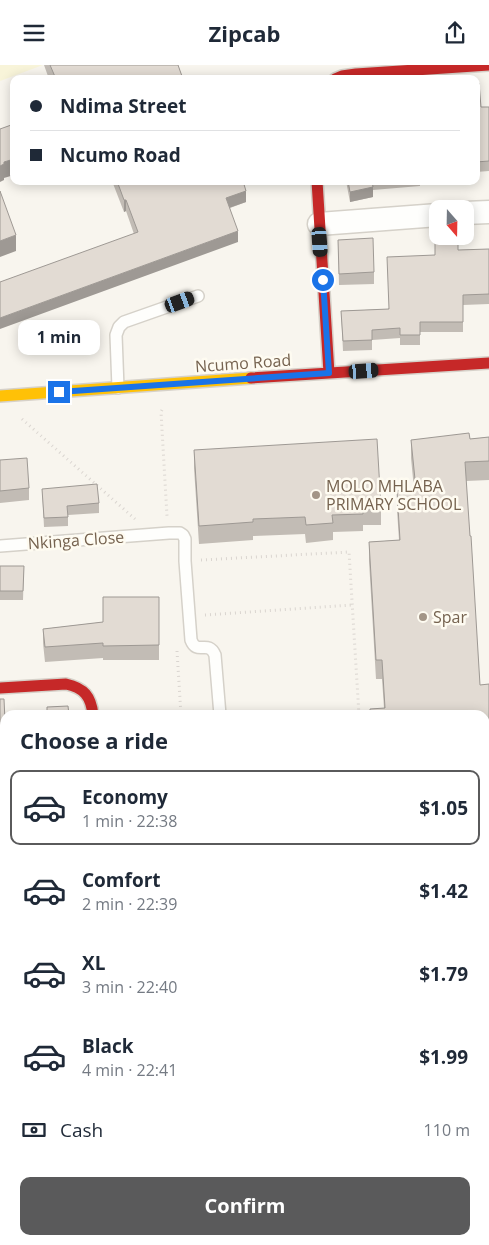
<!DOCTYPE html>
<html lang="en">
<head>
<meta charset="utf-8">
<style>
  :root { --surface:#fff; --page:#f6f6f7; --text:#1f2937; --muted:#747a83; --line:#e0e1e3; --accent:#5a5a5b }
  body { margin:0; font-family:"Open Sans",sans-serif; background:var(--page); color:var(--text); height:100vh; display:flex; flex-direction:column; font-size:19px; white-space:nowrap }
  * { box-sizing:border-box; margin:0 }
  p { font-size:16px; color:var(--muted) }
  .icon { flex:none; width:28px; height:28px; fill:none; stroke:currentColor; stroke-width:2; stroke-linecap:round; stroke-linejoin:round }
  .map { position:relative; flex:1; overflow:hidden }
  .panel { position:absolute; left:0px; top:645px; width:490px; height:535px; display:flex; flex-direction:column; background:var(--surface); border-radius:15px 15px 0 0; box-shadow:0 2px 12px #0003 }
  .panel>* { flex:none }
  .guide { position:absolute; left:10px; top:10px; width:470px; height:110px; border-radius:10px; box-shadow:0 2px 12px #0003; display:grid; align-content:center; height:110px; padding:0 20px; background:var(--surface) }
  .needle { width:32px; rotate:160deg }
  .buttons { position:absolute; left:429px; top:135px; display:grid; gap:10px }
  .buttons a { display:grid; place-items:center; width:45px; height:45px; border-radius:10px; background:var(--surface); box-shadow:0 2px 12px #0003; font-size:25px }
  .end { position:absolute; width:22px; height:22px; margin:-11px; border:6px solid #1a73e8; background:#fff; box-shadow:0 0 0 2px #fff }
  .from { border-radius:50% }
  .bubble { position:absolute; height:35px; border-radius:10px; background:var(--surface); box-shadow:0 2px 12px #0003; font-size:16px; font-weight:700; line-height:35px; text-align:center }
  .car { position:absolute; width:15px; height:30px; margin:-15px -8px; border-radius:6px; box-shadow:0 0 4px 1px #0007; background:linear-gradient(#222 24%,#8ab4d8 0 40%,#222 0 76%,#8ab4d8 0 86%,#222 0) }
  .guide b { display:flex; align-items:center; gap:18px; height:48px; font-size:19px }
  .guide b+b { border-top:1px solid var(--line) }
  .guide i { width:12px; height:12px; background:var(--text) }
  ul { padding:0; list-style:none }
  li { display:flex; align-items:center; gap:15px; height:75px; margin:0 10px 8px; padding:0 10px; border:2px solid transparent; border-radius:10px }
  li div { flex:1 }
  li b { display:block; font-size:19px }
  li em { font-style:normal; font-weight:700 }
  li.active { border-color:var(--accent) }
  li>.icon { width:45px; height:45px; stroke-width:1.5 }
  h2 { padding:0 20px; font-size:22px; line-height:60px }
  .pay { display:flex; align-items:center; gap:12px; height:55px; padding:0 20px; font-size:19px }
  .pay p { margin-inline-start:auto }
  .button { display:flex; gap:10px; margin-top:auto; padding:10px 20px }
  .button a { flex:1; height:58px; border-radius:10px; background:var(--accent); color:#fff; font-size:20px; font-weight:700; line-height:58px; text-align:center }
  header { display:flex; justify-content:space-between; align-items:center; height:65px; padding:0 20px; background:var(--surface); font-size:22px; font-weight:700 }
  .map>svg:first-child { display:block }
</style>
</head>
<body>
<header><svg class="icon" aria-label="menu" viewBox="0 0 24 24"><path d="M4 6h16M4 12h16M4 18h16"/></svg>Zipcab<svg class="icon" aria-label="share" viewBox="0 0 24 24"><path d="M12 15V3M7 8l5-5 5 5M5 13v7h14v-7"/></svg></header>
<div class="map">
<svg width="489" height="1180" viewBox="0 0 489 1180">
  <rect width="100%" height="100%" fill="#f8f5ee"/>
  <path fill="#f8f4d9" d="M0,0H43L0,16Z"/>
  <g fill="none" stroke-linecap="round" stroke-linejoin="round">
    <g stroke="#d5d1c9" stroke-width="14">
      <path id="lane" d="M118,323L116,270L119,262L124,257L198,231
        M0,481L169,468H180L183,470L185,474V496L191,575C197,591 208,574 215,590L220,650"/>
    </g>
    <g stroke="#d5d1c9" stroke-width="25">
      <path id="street" d="M465,148L489,147
        M319,159L438,150
        M0,856H5
        M485,969L489,968
        M0,992L5,994
        M106,1175L129,1180
        M363,1175L364,1180
        M210,1180L212,1175"/>
    </g>
    <g stroke="#d6d1c9" stroke-width="14">
      <path id="slow" d="M0,331L251,313"/>
    </g>
    <g stroke="#d6d1c9" stroke-width="14">
      <path id="jam" d="M335,14L342,11L356,9L489,0
        M317,116L329,308
        M251,313L489,298
        M0,623L66,619C84,623 91,631 93,650"/>
    </g>
    <path stroke="#dad5d0" stroke-width="3" stroke-dasharray="1 4" stroke-linecap="butt" d="M162,345L161,347L167,451
      M22,354L135,454
      M201,495L349,487L359,650
      M205,550L352,540
      M177,586L181,650
      M485,739L489,738"/>
    <use href="#lane" stroke="#fefefc" stroke-width="11"/>
    <use href="#street" stroke="#fefefc" stroke-width="22"/>
    <use href="#slow" stroke="#ffc107" stroke-width="11"/>
    <use href="#jam" stroke="#c62828" stroke-width="11"/>
  </g>
  <path fill="#c2bcb5" d="M44,0H178L183,14H49Z
    M476,18L481,42H489V106L476,107Z
    M112,116H243L246,137L230,143L238,177L134,169L126,146L124,147Z
    M346,116H420V121L373,125V132L350,137Z
    M338,175L374,207V219L339,220Z
    M489,184V239L463,240V267H420V280H400V273L372,275V285L343,286L341,246L388,244L435,190L458,185Z
    M489,372V415L466,416L480,620L489,619V719H485V650H370V644L384,643L382,614H376L369,496V477L399,475L397,445V426L414,424L411,393V375L470,374Z
    M194,385L381,442V460H363V466L333,467V475L306,478L305,469L253,471V475L199,479L194,403Z
    M0,395L29,423V435L0,438Z
    M42,424L99,438V448L68,450V461L44,462Z
    M0,501H24L23,535H0Z
    M159,532V595H103V593L45,597L43,578V564L103,557Z
    M0,634L5,656V668L0,669Z
    M0,699H5V841L0,842Z
    M485,770H489V949L485,950Z
    M5,862V903L0,879V863Z
    M0,1017H5V1074H0Z
    M251,1175L327,1180H333H251Z"/>
  <path fill="#9e9994" d="M14,94V110L4,113V115L0,117V101L4,97Z
    M373,122V132L350,137V127Z
    M246,126V137L226,144V133Z
    M124,135H126V146L124,147Z
    M238,166V177L0,264V253Z
    M16,170V186L0,192V176Z"/>
  <path fill="#e2dbd3" stroke="#9e9994" d="M50,0H178L183,14H56Z
    M476,18H479L481,42H489V96L476,97Z
    M14,59V94L4,97V99L0,101V64Z
    M117,116H243L246,126L226,133L238,166L0,253V217L138,167L126,135H124Z
    M348,116H372L373,122L350,127Z
    M0,126L16,170L0,176Z
    M373,173L374,207L339,209L338,175Z
    M458,173V185L489,184V229L463,230V257H420V270H400V263L372,265V275L343,276L341,246L389,244L387,192L435,190V174Z
    M469,368L470,374L489,372V396L465,397L470,471H471L480,620L489,619V700H485V650H370V644L385,643L382,595H376L369,477L400,475L397,426L416,424L411,375Z
    M377,374L381,442L363,443V449L332,450L333,458L306,460L305,452L253,454V457L199,461L194,385Z
    M27,393L29,423L0,426V395Z
    M97,419L99,438L67,441L68,452L44,453L42,424Z
    M0,501H24L23,526H0Z
    M103,532H159V580L103,581V578L45,582L43,564L103,557Z
    M0,634H4L5,656L0,657Z
    M68,641L69,650H47V642Z
    M166,648V650H135Z
    M0,699H5V831L0,832Z
    M485,770H489V929H485Z
    M5,862V891L0,867V863Z
    M0,1017H5V1062L0,1063Z
    M0,1125H5V1175H37L38,1180L0,1179Z
    M251,1175H327V1180H333H285V1177L252,1178Z
    M392,1175H463V1180H392Z"/>
  <g fill="none" stroke-linecap="round" stroke-linejoin="round">
    <path stroke="#1a73e8" stroke-width="6" d="M59,327L329,308L323,215"/>
  </g>
  <g fill="#a39587" stroke="#fefbf1" stroke-width="2">
    <circle cx="316" cy="430" r="5"/>
    <circle cx="423" cy="552" r="5"/>
  </g>
  <g text-anchor="middle" dominant-baseline="central" stroke-width="5" stroke-linejoin="round" paint-order="stroke">
    <g font-size="16" fill="#75624f" stroke="#fefbf1">
      <text transform="translate(243 298) rotate(-4)">Ncumo Road</text>
      <text transform="translate(76 475) rotate(-4)">Nkinga Close</text>
    </g>
    <g font-size="16" fill="#75624f" stroke="#fefbf1" text-anchor="start">
      <text x="326" y="421">MOLO MHLABA<tspan x="326" dy="18">PRIMARY SCHOOL</tspan></text>
      <text x="433" y="552">Spar</text>
    </g>
  </g>
</svg>
<div class="buttons">
<a><svg class="needle" viewBox="-14 -14 28 28"><path d="M0-13l5 13h-10z" fill="#e53935"/><path d="M0 13l5-13h-10z" fill="#747a83"/></svg></a>
</div>
<i class="end from" style="left:323px;top:215px"></i>
<i class="end" style="left:59px;top:327px"></i>
<div class="bubble" style="left:18px;top:255px;width:82px">1 min</div>
<i class="car" style="left:320px;top:177px;rotate:176deg"></i>
<i class="car" style="left:180px;top:237px;rotate:70deg"></i>
<i class="car" style="left:364px;top:306px;rotate:86deg"></i>
<div class="guide">
<b><i class="from"></i>Ndima Street</b>
<b><i></i>Ncumo Road</b>
</div>
<section class="panel">
<h2>Choose a ride</h2>
<ul>
<li class="active"><svg class="icon" aria-label="car" viewBox="0 0 24 24"><path d="M5 17H2v-5l4-1 3-4h7l3 4 3 1v5h-3M9 17h6M6 11h13"/><circle cx="7" cy="17" r="2"/><circle cx="17" cy="17" r="2"/></svg><div><b>Economy</b><p>1 min · 22:38</p></div><em>$1.05</em></li>
<li><svg class="icon" aria-label="car" viewBox="0 0 24 24"><path d="M5 17H2v-5l4-1 3-4h7l3 4 3 1v5h-3M9 17h6M6 11h13"/><circle cx="7" cy="17" r="2"/><circle cx="17" cy="17" r="2"/></svg><div><b>Comfort</b><p>2 min · 22:39</p></div><em>$1.42</em></li>
<li><svg class="icon" aria-label="car" viewBox="0 0 24 24"><path d="M5 17H2v-5l4-1 3-4h7l3 4 3 1v5h-3M9 17h6M6 11h13"/><circle cx="7" cy="17" r="2"/><circle cx="17" cy="17" r="2"/></svg><div><b>XL</b><p>3 min · 22:40</p></div><em>$1.79</em></li>
<li><svg class="icon" aria-label="car" viewBox="0 0 24 24"><path d="M5 17H2v-5l4-1 3-4h7l3 4 3 1v5h-3M9 17h6M6 11h13"/><circle cx="7" cy="17" r="2"/><circle cx="17" cy="17" r="2"/></svg><div><b>Black</b><p>4 min · 22:41</p></div><em>$1.99</em></li>
</ul>
<div class="pay"><svg class="icon" aria-label="cash" viewBox="0 0 24 24"><path d="M3 7h18v10H3z"/><circle cx="12" cy="12" r="2"/></svg>Cash<p>110 m</p></div>
<div class="button"><a>Confirm</a></div>
</section>
</div>
</body>
</html>
